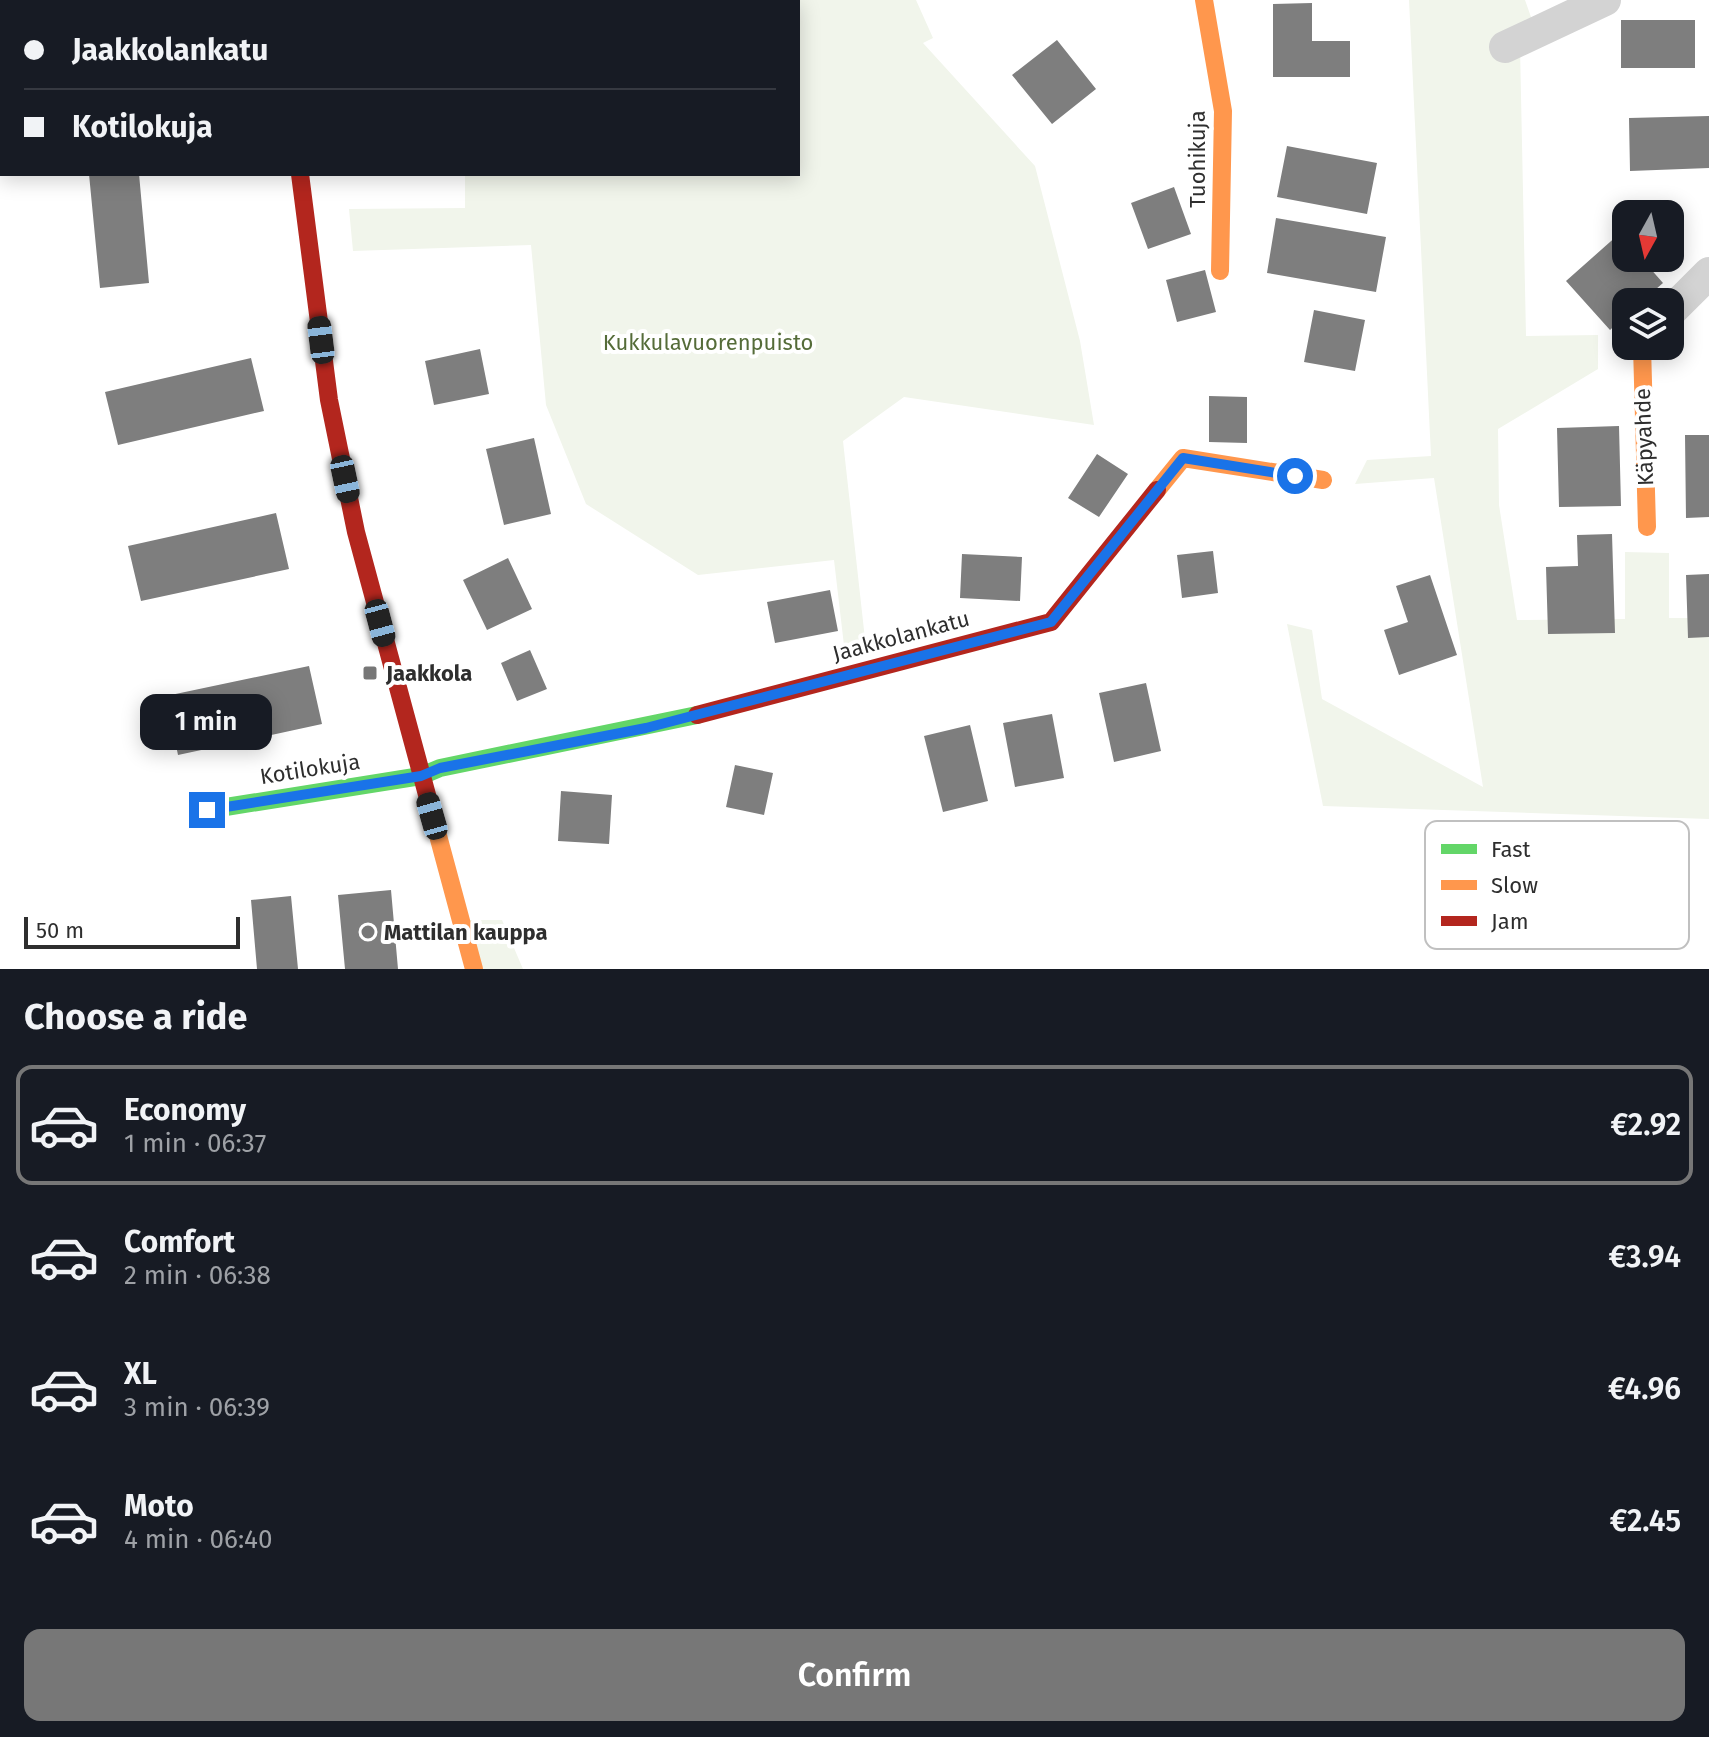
<!DOCTYPE html>
<html lang="en">
<head>
<meta charset="utf-8">
<style>
  :root { --surface:#171b24; --page:#242831; --text:#f1f3f6; --muted:#9ea1a6; --line:#363941; --accent:#777 }
  body { margin:0; font-family:"Fira Sans",sans-serif; background:var(--page); color:var(--text); height:100vh; display:flex; flex-direction:column; font-size:30px; white-space:nowrap }
  * { box-sizing:border-box; margin:0 }
  p { font-size:26px; color:var(--muted) }
  .icon { flex:none; width:44px; height:44px; fill:none; stroke:currentColor; stroke-width:2; stroke-linecap:round; stroke-linejoin:round }
  .map { position:relative; height:969px; overflow:hidden }
  .panel { display:flex; flex-direction:column; background:var(--surface); flex:1 }
  .panel>* { flex:none }
  .guide { position:absolute; left:0px; top:0px; width:800px; height:176px; box-shadow:0 4px 20px #0003; display:grid; align-content:center; height:176px; padding:0 24px; background:var(--surface) }
  .needle { width:52px; rotate:188deg }
  .controls { position:absolute; left:1612px; top:200px; display:grid; gap:16px }
  .controls a { display:grid; place-items:center; width:72px; height:72px; border-radius:16px; background:var(--surface); box-shadow:0 4px 20px #0003; font-size:40px }
  .scale { position:absolute; left:24px; bottom:20px; width:216px; box-sizing:border-box; padding-left:8px; border:4px solid #2e2e2e; border-top:0; font-size:22px; line-height:28px; white-space:nowrap; color:#2e2e2e; -webkit-text-stroke:6px #fff; paint-order:stroke }
  .end { position:absolute; width:36px; height:36px; margin:-18px; border:10px solid #1a73e8; background:#fff; box-shadow:0 0 0 4px #fff }
  .from { border-radius:50% }
  .bubble { position:absolute; height:56px; border-radius:16px; background:var(--surface); box-shadow:0 4px 20px #0003; font-size:26px; font-weight:600; line-height:56px; text-align:center }
  .car { position:absolute; width:24px; height:48px; margin:-24px -12px; border-radius:10px; box-shadow:0 0 6px 2px #0007; background:linear-gradient(#222 24%,#8ab4d8 0 40%,#222 0 76%,#8ab4d8 0 86%,#222 0) }
  .guide b { display:flex; align-items:center; gap:28px; height:76px; font-size:30px }
  .guide b+b { border-top:2px solid var(--line) }
  .guide i { width:20px; height:20px; background:var(--text) }
  ul { padding:0; list-style:none }
  li { display:flex; align-items:center; gap:24px; height:120px; margin:0 16px 12px; padding:0 8px; border:4px solid transparent; border-radius:16px }
  li div { flex:1 }
  li b { display:block; font-size:30px }
  li em { font-style:normal; font-weight:600 }
  li.selected { border-color:var(--accent) }
  li>.icon { width:72px; height:72px; stroke-width:1.5 }
  h2 { padding:0 24px; font-size:36px; line-height:96px }
  .cta { display:flex; gap:16px; margin-top:auto; padding:16px 24px }
  .cta a { flex:1; height:92px; border-radius:16px; background:var(--accent); color:#fff; font-size:32px; font-weight:600; line-height:92px; text-align:center }
  .map>svg:first-child { display:block }
</style>
</head>
<body>
<div class="map">
<svg width="1709" height="969" viewBox="0 0 1709 969">
  <rect width="100%" height="100%" fill="#fff"/>
  <path fill="#f1f5eb" d="M767,0H916L933,38L923,43L1035,166L1080,341L1094,425L904,397L843,441L866,648L845,654L834,560L698,575L586,504L546,405L531,245L353,251L349,209L465,208V174H798V2Z
    M1409,0H1525L1538,37L1520,47L1526,336L1598,335V369L1498,429L1499,505L1517,620L1625,619V552L1669,553V618H1709V819L1323,806L1287,624L1312,630L1322,699L1483,787L1434,478L1355,484L1367,460L1431,456Z
    M458,920H502L523,969H474Z"/>
  <path fill="#7e7e7e" d="M1312,3V41H1350V77H1273V4Z
    M1621,20H1695V68H1621Z
    M1057,40L1096,89L1052,124L1012,75Z
    M1709,116V168L1630,171L1629,118Z
    M1287,146L1377,163L1367,214L1277,197Z
    M89,174H139L149,283L100,288Z
    M1174,187L1191,234L1148,249L1131,203Z
    M1276,218L1386,237L1376,292L1267,273Z
    M1619,234L1626,241V258H1641L1663,283L1641,302H1626V315L1610,330L1566,281Z
    M1205,270L1216,312L1177,322L1166,280Z
    M1314,310L1365,320L1355,371L1304,362Z
    M480,349L489,394L434,405L425,361Z
    M251,358L264,411L118,445L105,392Z
    M1209,396L1247,397V443L1209,442Z
    M1619,426L1621,506L1559,507L1557,428Z
    M1685,435H1709V517L1686,518Z
    M534,438L551,514L504,525L486,449Z
    M1097,454L1128,474L1099,517L1068,498Z
    M276,513L289,569L141,601L128,546Z
    M1612,534L1615,633L1548,634L1546,567L1578,566L1577,535Z
    M1213,551L1218,593L1182,598L1177,555Z
    M962,554L1022,557L1020,601L960,598Z
    M508,558L532,609L487,630L463,580Z
    M1709,574V637L1688,638L1686,575Z
    M1430,575L1457,655L1399,675L1384,630L1408,622L1396,586Z
    M830,590L838,631L775,643L767,602Z
    M530,650L547,689L517,701L501,663Z
    M309,666L322,724L178,755L166,696Z
    M1146,683L1161,751L1114,762L1099,693Z
    M1052,714L1064,778L1015,787L1003,723Z
    M970,725L988,801L943,812L924,736Z
    M735,765L773,773L764,815L726,807Z
    M561,791L612,795L609,844L558,841Z
    M391,890L398,969H345L338,895Z
    M291,896L298,969H257L251,900Z"/>
  <g fill="none" stroke-linecap="round" stroke-linejoin="round">
    <path stroke="#d3d3d3" stroke-width="16" d="M476,2L477,0"/>
    <path stroke="#d3d3d3" stroke-width="32" d="M1505,47L1605,0
      M1670,312L1709,273"/>
    <path stroke="#63d668" stroke-width="18" d="M207,810L421,776L440,768L697,715"/>
    <path stroke="#ff974d" stroke-width="18" d="M1204,0L1223,111L1220,271
      M1642,346L1647,527
      M1157,490L1183,458L1323,480
      M433,817L474,969"/>
    <path stroke="#b3261e" stroke-width="18" d="M278,0L279,2
      M300,174L329,400L356,532L433,817
      M697,715L1051,622L1157,490"/>
  </g>
  <g fill="none" stroke-linecap="round" stroke-linejoin="round">
    <path stroke="#1a73e8" stroke-width="10" d="M207,810L421,776L440,768L646,728L1051,622L1183,458L1295,476"/>
  </g>
  <g fill="#777" stroke="#fff" stroke-width="3">
    <rect x="362" y="665" width="16" height="16" rx="4"/>
    <circle cx="368" cy="932" r="8"/>
  </g>
  <g text-anchor="middle" dominant-baseline="central" stroke-width="8" stroke-linejoin="round" paint-order="stroke">
    <g font-size="22" fill="#2e2e2e" stroke="#fff">
      <text transform="translate(1197 159) rotate(-90)">Tuohikuja</text>
      <text transform="translate(1644 437) rotate(-92)">Käpyahde</text>
      <text transform="translate(901 636) rotate(-15)">Jaakkolankatu</text>
      <text transform="translate(310 769) rotate(-9)">Kotilokuja</text>
    </g>
    <g font-size="22" fill="#556c39" stroke="#fff">
      <text x="708" y="342">Kukkulavuorenpuisto</text>
    </g>
    <g font-size="22" font-weight="bold" fill="#2e2e2e" stroke="#fff" text-anchor="start">
      <text x="386" y="673">Jaakkola</text>
      <text x="384" y="932">Mattilan kauppa</text>
    </g>
  </g>
  <rect x="1425" y="821" width="264" height="128" rx="12" fill="#fff" stroke="#c0c0c0" stroke-width="2"/>
  <rect x="1441" y="844" width="36" height="10" fill="#63d668"/>
  <rect x="1441" y="880" width="36" height="10" fill="#ff974d"/>
  <rect x="1441" y="916" width="36" height="10" fill="#b3261e"/>
  <g font-size="22" fill="#2e2e2e">
    <text x="1491" y="857">Fast</text>
    <text x="1491" y="893">Slow</text>
    <text x="1491" y="929">Jam</text>
  </g>
</svg>
<div class="controls">
<a><svg class="needle" viewBox="-14 -14 28 28"><path d="M0-13l5 13h-10z" fill="#e53935"/><path d="M0 13l5-13h-10z" fill="#9ea1a6"/></svg></a>
<a><svg class="icon" aria-label="layers" viewBox="0 0 24 24"><path d="M12 4l9 5-9 5-9-5zM3 14l9 5 9-5"/></svg></a>
</div>
<div class="scale">50 m</div>
<i class="end from" style="left:1295px;top:476px"></i>
<i class="end" style="left:207px;top:810px"></i>
<div class="bubble" style="left:140px;top:694px;width:132px">1 min</div>
<i class="car" style="left:321px;top:340px;rotate:353deg"></i>
<i class="car" style="left:345px;top:479px;rotate:168deg"></i>
<i class="car" style="left:380px;top:623px;rotate:165deg"></i>
<i class="car" style="left:432px;top:816px;rotate:344deg"></i>
<div class="guide">
<b><i class="from"></i>Jaakkolankatu</b>
<b><i></i>Kotilokuja</b>
</div>
</div>
<section class="panel">
<h2>Choose a ride</h2>
<ul>
<li class="selected"><svg class="icon" aria-label="car" viewBox="0 0 24 24"><path d="M5 17H2v-5l4-1 3-4h7l3 4 3 1v5h-3M9 17h6M6 11h13"/><circle cx="7" cy="17" r="2"/><circle cx="17" cy="17" r="2"/></svg><div><b>Economy</b><p>1 min · 06:37</p></div><em>€2.92</em></li>
<li><svg class="icon" aria-label="car" viewBox="0 0 24 24"><path d="M5 17H2v-5l4-1 3-4h7l3 4 3 1v5h-3M9 17h6M6 11h13"/><circle cx="7" cy="17" r="2"/><circle cx="17" cy="17" r="2"/></svg><div><b>Comfort</b><p>2 min · 06:38</p></div><em>€3.94</em></li>
<li><svg class="icon" aria-label="car" viewBox="0 0 24 24"><path d="M5 17H2v-5l4-1 3-4h7l3 4 3 1v5h-3M9 17h6M6 11h13"/><circle cx="7" cy="17" r="2"/><circle cx="17" cy="17" r="2"/></svg><div><b>XL</b><p>3 min · 06:39</p></div><em>€4.96</em></li>
<li><svg class="icon" aria-label="car" viewBox="0 0 24 24"><path d="M5 17H2v-5l4-1 3-4h7l3 4 3 1v5h-3M9 17h6M6 11h13"/><circle cx="7" cy="17" r="2"/><circle cx="17" cy="17" r="2"/></svg><div><b>Moto</b><p>4 min · 06:40</p></div><em>€2.45</em></li>
</ul>
<div class="cta"><a>Confirm</a></div>
</section>
</body>
</html>
